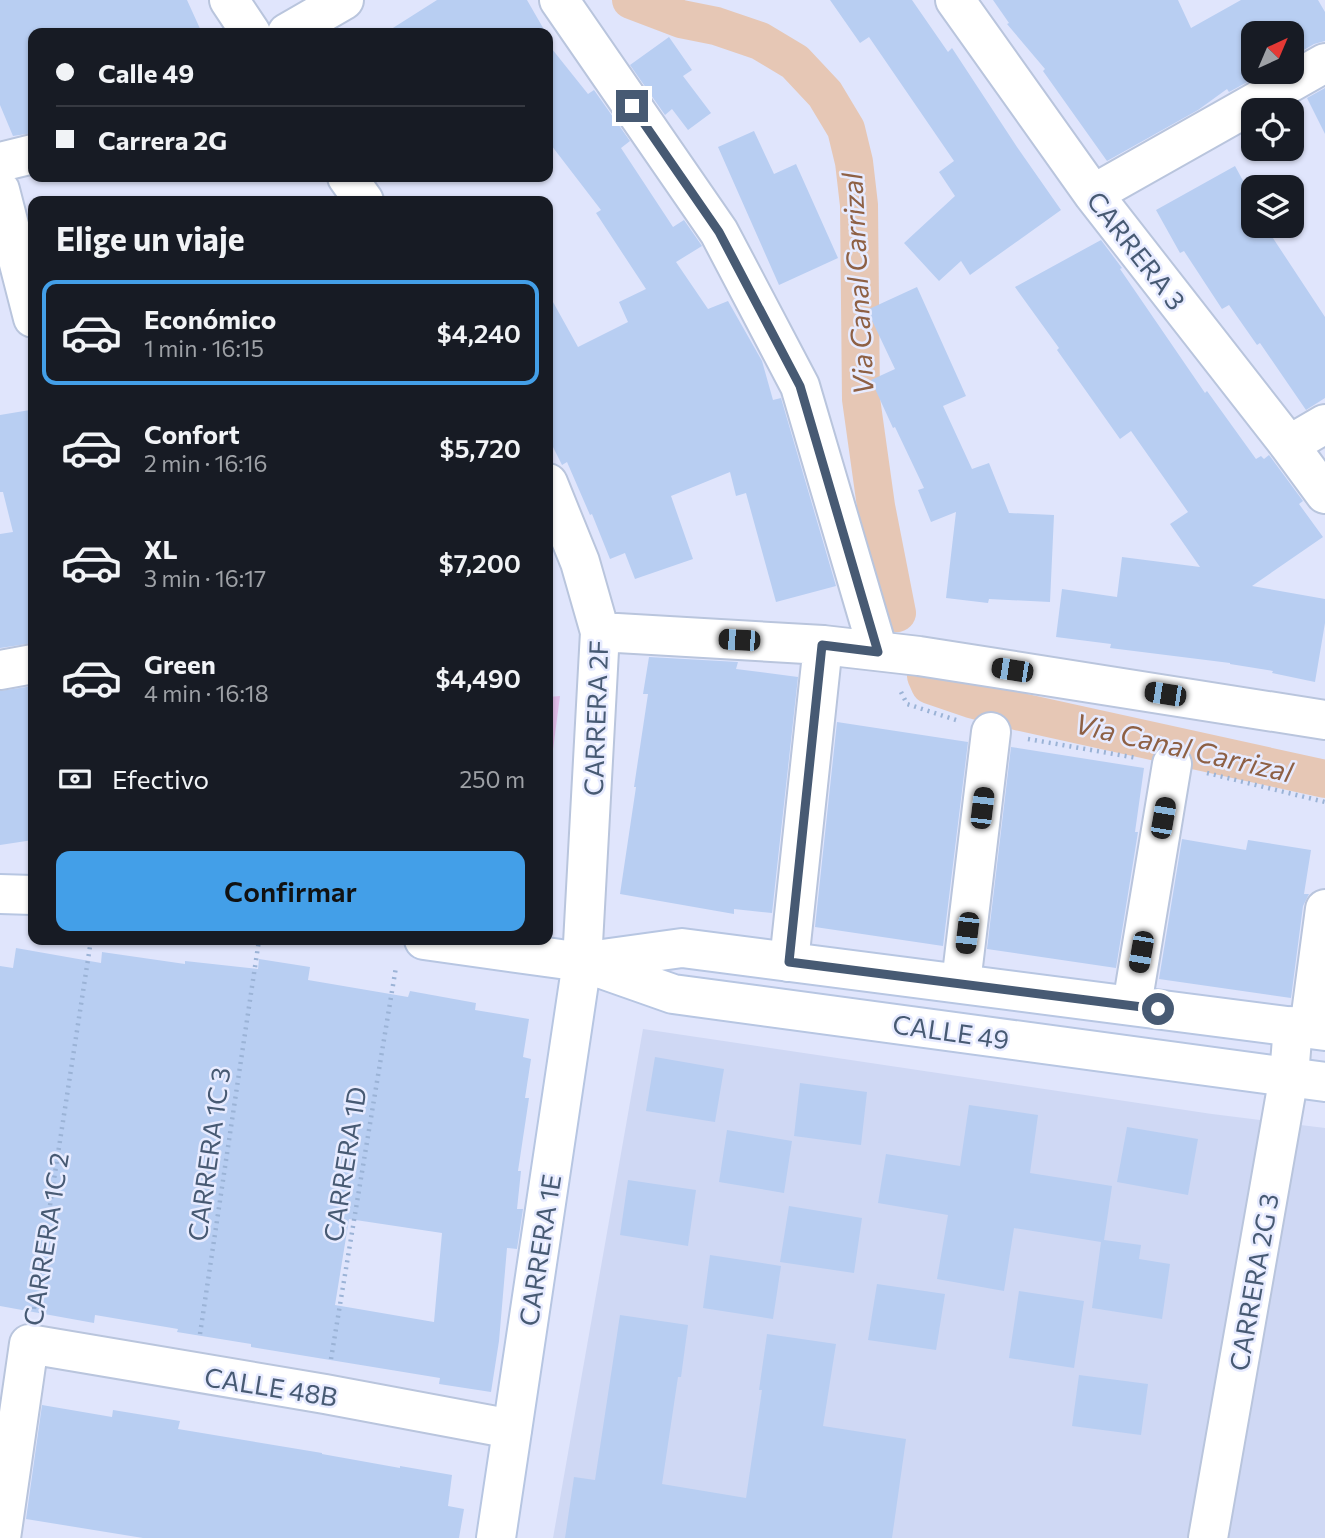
<!DOCTYPE html>
<html lang="es">
<head>
<meta charset="utf-8">
<style>
  :root { --surface:#171b24; --page:#20242c; --text:#f1f3f6; --muted:#9ea1a6; --line:#363941; --accent:#439fe8 }
  body { margin:0; font-family:Commissioner,sans-serif; background:var(--page); color:var(--text); height:100vh; display:flex; flex-direction:column; font-size:26px; white-space:nowrap }
  * { box-sizing:border-box; margin:0 }
  p { font-size:23px; color:var(--muted) }
  .icon { flex:none; width:38px; height:38px; fill:none; stroke:currentColor; stroke-width:2; stroke-linecap:round; stroke-linejoin:round }
  .map { position:relative; flex:1; overflow:hidden }
  .drawer { position:absolute; left:28px; top:196px; width:525px; height:749px; display:flex; flex-direction:column; background:var(--surface); border-radius:14px; box-shadow:0 2px 5px #0004 }
  .drawer>* { flex:none }
  .guide { position:absolute; left:28px; top:28px; width:525px; height:154px; border-radius:14px; box-shadow:0 2px 5px #0004; display:grid; align-content:center; height:154px; padding:0 28px; background:var(--surface) }
  .needle { width:46px; rotate:44deg }
  .controls { position:absolute; left:1241px; top:21px; display:grid; gap:14px }
  .controls a { display:grid; place-items:center; width:63px; height:63px; border-radius:14px; background:var(--surface); box-shadow:0 2px 5px #0004; font-size:35px }
  .end { position:absolute; width:32px; height:32px; margin:-16px; border:9px solid #475a73; background:#fff; box-shadow:0 0 0 4px #fff }
  .from { border-radius:50% }
  .car { position:absolute; width:21px; height:42px; margin:-21px -10px; border-radius:9px; box-shadow:0 0 5px 2px #0007; background:linear-gradient(#222 24%,#8ab4d8 0 40%,#222 0 76%,#8ab4d8 0 86%,#222 0) }
  .guide b { display:flex; align-items:center; gap:24px; height:66px; font-size:26px }
  .guide b+b { border-top:2px solid var(--line) }
  .guide i { width:18px; height:18px; background:var(--text) }
  ul { padding:0; list-style:none }
  li { display:flex; align-items:center; gap:21px; height:105px; margin:0 14px 10px; padding:0 14px; border:4px solid transparent; border-radius:14px }
  li div { flex:1 }
  li b { display:block; font-size:26px }
  li em { font-style:normal; font-weight:600 }
  li.current { border-color:var(--accent) }
  li>.icon { width:63px; height:63px; stroke-width:1.5 }
  h2 { padding:0 28px; font-size:32px; line-height:84px }
  .pay { display:flex; align-items:center; gap:18px; height:77px; padding:0 28px; font-size:26px }
  .pay p { margin-inline-start:auto }
  .cta { display:flex; gap:14px; margin-top:auto; padding:14px 28px }
  .cta a { flex:1; height:80px; border-radius:14px; background:var(--accent); color:#111; font-size:28px; font-weight:600; line-height:80px; text-align:center }
  .map>svg:first-child { display:block }
</style>
</head>
<body>
<div class="map">
<svg width="1325" height="1538" viewBox="0 0 1325 1538">
  <rect width="100%" height="100%" fill="#e0e5fc"/>
  <path fill="#cfd8f4" d="M643,1029L1212,1114L1325,1128V1538H553Z"/>
  <path fill="#e2bfea" d="M560,696L548,788V697Z"/>
  <g fill="none" stroke-linecap="round" stroke-linejoin="round">
    <path stroke="#e6c7b5" stroke-width="38" d="M631,0L681,19L716,26L760,41L795,62L825,94L846,129L854,162L859,205L861,399L876,506L897,613
      M926,676L930,685L971,699L1021,712L1325,779"/>
  </g>
  <path fill="#b8cef2" fill-rule="evenodd" d="M0,0H187L202,33H33V133L13,136L0,105Z
    M437,0H527L546,33H385Z
    M830,0H912L948,52L952,48L1017,147L1061,210L970,275L961,261L939,281L904,243L955,196L939,172L954,161L869,37L860,43Z
    M993,0H1178L1191,28L1241,0H1318L1325,12V41L1314,44L1292,57V33H1253V79L1229,92L1227,89L1198,110L1107,161L1043,71L1045,69L1007,24L1009,23Z
    M669,37L692,70L683,76L711,113L688,130L672,109L665,115L630,65Z
    M548,44L588,94L594,90L630,141L621,148L673,227L684,220L700,243L702,246L676,262L708,309L728,301L762,361L773,400L781,398L836,586L776,602L746,493L736,496L730,472L671,496L693,559L635,579L625,553L610,559L592,514L590,515L567,462L562,465L548,437V293L578,347L628,322L619,302L646,289L596,213L601,210L548,141Z
    M1325,88V134L1307,98Z
    M754,131L774,174L796,164L838,258L779,285L718,147Z
    M1235,166L1253,199V227L1265,226L1325,317V398L1306,410L1260,343L1257,345L1229,305L1222,309L1184,251L1180,253L1156,210Z
    M1101,240L1122,268L1120,269L1205,393L1207,391L1256,459L1261,456L1264,459L1269,455L1303,501L1299,504L1323,537L1252,586L1325,599V623L1315,682L1272,673L1273,671L1230,664V663L1110,648L1111,644L1056,637L1062,589L1117,597L1122,557L1200,567L1170,524L1188,512L1131,431L1120,439L1057,350L1059,348L1015,287Z
    M917,287L966,396L943,406L972,469L989,463L1009,513L1054,515L1050,602L989,599L988,603L946,598L956,512L931,522L918,490L924,488L895,427L893,428L871,380L895,369L867,310Z
    M30,410L33,429V643L0,648V534L13,532L3,492H0V415Z
    M649,657L738,662L736,669L798,677L772,913L734,909V914L620,894L636,787H634L648,694H643Z
    M33,686V840L0,845V691Z
    M837,722L968,742L943,946L815,927Z
    M1011,747L1144,768L1135,832H1138L1116,968L987,949Z
    M1182,839L1246,850L1248,840L1311,850L1304,894H1309L1303,906L1291,998L1159,979Z
    M16,948L101,963L102,952L185,964V961L258,969L259,959L310,967L308,980L408,997L410,991L476,1003L475,1010L529,1019L523,1057L531,1059L525,1098H529L518,1171H521L517,1209H523L517,1249L507,1248L499,1341L491,1392L439,1384L440,1378L251,1347V1344L177,1332L178,1329L95,1315L94,1323L0,1306V966L13,968ZM349,1219L442,1233L434,1322L335,1305Z
    M655,1057L724,1069L715,1122L646,1111Z
    M800,1083L867,1092L861,1145L794,1136Z
    M969,1105L1038,1115L1030,1173L1112,1186L1104,1240L1141,1245L1139,1259L1170,1264L1162,1319L1092,1308L1101,1242L1014,1228L1004,1291L937,1279L948,1215L878,1203L886,1154L960,1166Z
    M1127,1127L1198,1139L1188,1195L1117,1182Z
    M727,1130L792,1141L784,1193L719,1182Z
    M628,1180L696,1190L688,1246L620,1235Z
    M789,1206L862,1218L854,1273L780,1262Z
    M710,1255L781,1266L773,1319L703,1308Z
    M877,1284L945,1294L936,1350L868,1340Z
    M1019,1291L1084,1301L1074,1368L1009,1358Z
    M620,1315L688,1325L681,1377H678L662,1484L746,1498L762,1390H759L767,1334L836,1344L823,1426L906,1439L892,1538H565L574,1477L595,1480Z
    M1079,1375L1148,1384L1141,1435L1072,1426Z
    M42,1405L112,1417L113,1410L180,1421L178,1429L322,1453V1454L400,1468V1466L452,1475L448,1506L464,1509L459,1538H143L26,1519Z"/>
  <g fill="none" stroke-linecap="round" stroke-linejoin="round">
    <g stroke="#b9c5dd" stroke-width="42">
      <path id="street" d="M229,0L251,33
        M559,0L719,232L800,386L878,651
        M955,0L1093,194L1289,445L1325,494
        M287,33L344,0
        M0,162L33,154
        M347,177L364,201
        M0,190L33,318
        M1093,194L1325,63
        M1289,445L1325,424
        M548,483L580,562L600,632L582,962
        M600,632L823,645L919,656L1325,720
        M0,670L33,664
        M789,962L823,645
        M961,983L991,732
        M1132,1005L1172,764
        M1309,1029L1325,909
        M1,1538L29,1344L325,1394L512,1429
        M1208,1538L1289,1076L1293,1026"/>
    </g>
    <g stroke="#b7c6e2" stroke-width="42">
      <path id="secondary" d="M0,894L33,895
        M424,940L582,962L673,994L1325,1082
        M588,961L682,948L1325,1031
        M496,1538L582,962"/>
    </g>
    <path stroke="#9bb3d6" stroke-width="4.5" stroke-dasharray="2 5" stroke-linecap="butt" d="M901,692L907,704L956,720
      M1028,739L1137,758
      M1207,773L1325,802
      M34,1309L91,940
      M200,1334L259,940
      M331,1359L396,967"/>
    <use href="#street" stroke="#fff" stroke-width="38"/>
    <use href="#secondary" stroke="#fff" stroke-width="38"/>
  </g>
  <g fill="none" stroke-linecap="round" stroke-linejoin="round">
    <path stroke="#475a73" stroke-width="9" d="M632,106L719,232L800,386L878,652L822,645L789,962L1158,1009"/>
  </g>
  <g text-anchor="middle" dominant-baseline="central" stroke-width="5" stroke-linejoin="round" paint-order="stroke">
    <g font-size="26" fill="#475a73" stroke="#e7ebff">
      <text transform="translate(1137 250) rotate(52)">CARRERA 3</text>
      <text transform="translate(595 718) rotate(-88)">CARRERA 2F</text>
      <text transform="translate(951 1031) rotate(8)">CALLE 49</text>
      <text transform="translate(208 1154) rotate(-82)">CARRERA 1C 3</text>
      <text transform="translate(344 1164) rotate(-81)">CARRERA 1D</text>
      <text transform="translate(45 1239) rotate(-81)">CARRERA 1C 2</text>
      <text transform="translate(539 1250) rotate(-81)">CARRERA 1E</text>
      <text transform="translate(1253 1282) rotate(-80)">CARRERA 2G 3</text>
      <text transform="translate(271 1386) rotate(9)">CALLE 48B</text>
    </g>
    <g font-size="28" font-style="italic" fill="#8e6044" stroke="#e7ebff">
      <text transform="translate(857 284) rotate(-93)">Via Canal Carrizal</text>
      <text transform="translate(1184 747) rotate(13)">Via Canal Carrizal</text>
    </g>
  </g>
</svg>
<div class="controls">
<a><svg class="needle" viewBox="-14 -14 28 28"><path d="M0-13l5 13h-10z" fill="#e53935"/><path d="M0 13l5-13h-10z" fill="#9ea1a6"/></svg></a>
<a><svg class="icon" aria-label="locate" viewBox="0 0 24 24"><circle cx="12" cy="12" r="6"/><path d="M12 2v4M12 18v4M2 12h4M18 12h4"/></svg></a>
<a><svg class="icon" aria-label="layers" viewBox="0 0 24 24"><path d="M12 4l9 5-9 5-9-5zM3 14l9 5 9-5"/></svg></a>
</div>
<i class="end from" style="left:1158px;top:1009px"></i>
<i class="end" style="left:632px;top:106px"></i>
<i class="car" style="left:739px;top:640px;rotate:273deg"></i>
<i class="car" style="left:1012px;top:670px;rotate:279deg"></i>
<i class="car" style="left:1165px;top:694px;rotate:279deg"></i>
<i class="car" style="left:982px;top:808px;rotate:7deg"></i>
<i class="car" style="left:1163px;top:818px;rotate:10deg"></i>
<i class="car" style="left:967px;top:933px;rotate:187deg"></i>
<i class="car" style="left:1141px;top:952px;rotate:190deg"></i>
<div class="guide">
<b><i class="from"></i>Calle 49</b>
<b><i></i>Carrera 2G</b>
</div>
<section class="drawer">
<h2>Elige un viaje</h2>
<ul>
<li class="current"><svg class="icon" aria-label="car" viewBox="0 0 24 24"><path d="M5 17H2v-5l4-1 3-4h7l3 4 3 1v5h-3M9 17h6M6 11h13"/><circle cx="7" cy="17" r="2"/><circle cx="17" cy="17" r="2"/></svg><div><b>Económico</b><p>1 min · 16:15</p></div><em>$4,240</em></li>
<li><svg class="icon" aria-label="car" viewBox="0 0 24 24"><path d="M5 17H2v-5l4-1 3-4h7l3 4 3 1v5h-3M9 17h6M6 11h13"/><circle cx="7" cy="17" r="2"/><circle cx="17" cy="17" r="2"/></svg><div><b>Confort</b><p>2 min · 16:16</p></div><em>$5,720</em></li>
<li><svg class="icon" aria-label="car" viewBox="0 0 24 24"><path d="M5 17H2v-5l4-1 3-4h7l3 4 3 1v5h-3M9 17h6M6 11h13"/><circle cx="7" cy="17" r="2"/><circle cx="17" cy="17" r="2"/></svg><div><b>XL</b><p>3 min · 16:17</p></div><em>$7,200</em></li>
<li><svg class="icon" aria-label="car" viewBox="0 0 24 24"><path d="M5 17H2v-5l4-1 3-4h7l3 4 3 1v5h-3M9 17h6M6 11h13"/><circle cx="7" cy="17" r="2"/><circle cx="17" cy="17" r="2"/></svg><div><b>Green</b><p>4 min · 16:18</p></div><em>$4,490</em></li>
</ul>
<div class="pay"><svg class="icon" aria-label="cash" viewBox="0 0 24 24"><path d="M3 7h18v10H3z"/><circle cx="12" cy="12" r="2"/></svg>Efectivo<p>250 m</p></div>
<div class="cta"><a>Confirmar</a></div>
</section>
</div>
</body>
</html>
